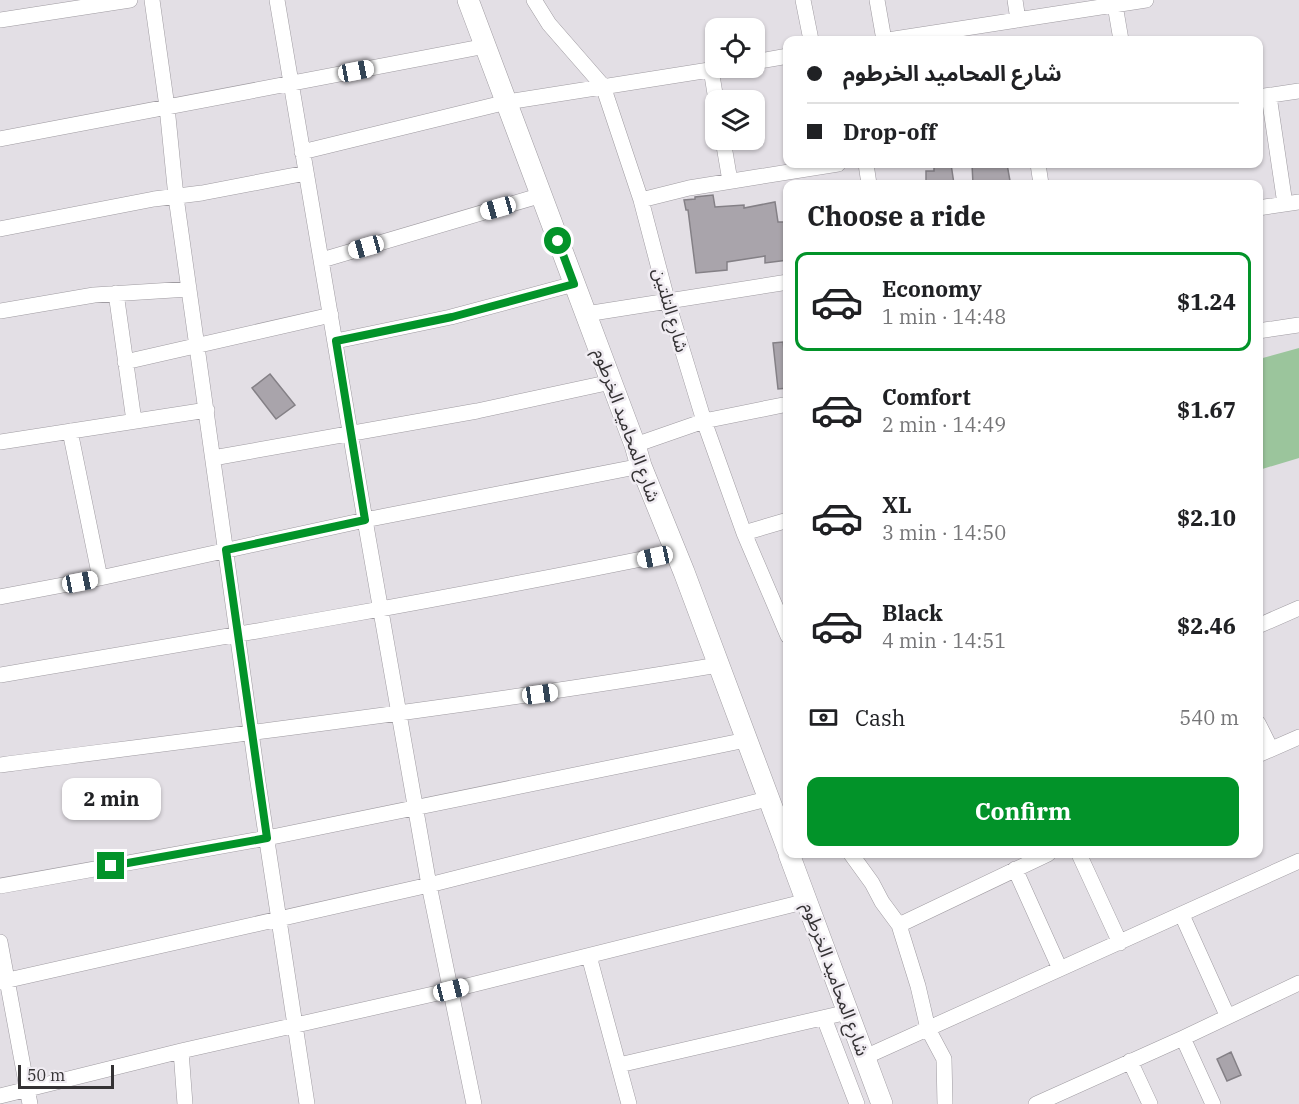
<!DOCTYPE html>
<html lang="en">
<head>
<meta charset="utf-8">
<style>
  :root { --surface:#fff; --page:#f6f6f6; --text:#202124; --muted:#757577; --line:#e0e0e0; --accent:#029329 }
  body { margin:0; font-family:"IBM Plex Serif","Noto Sans Arabic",serif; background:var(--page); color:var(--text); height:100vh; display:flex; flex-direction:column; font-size:22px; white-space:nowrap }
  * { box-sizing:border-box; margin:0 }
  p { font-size:20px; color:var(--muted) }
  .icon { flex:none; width:33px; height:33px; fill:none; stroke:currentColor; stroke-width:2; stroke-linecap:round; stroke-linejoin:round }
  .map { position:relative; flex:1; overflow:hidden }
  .panel { position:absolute; left:783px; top:180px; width:480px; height:678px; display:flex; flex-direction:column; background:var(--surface); border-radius:12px; box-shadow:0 2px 4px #0004 }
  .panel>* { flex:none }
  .top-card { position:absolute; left:783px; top:36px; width:480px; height:132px; border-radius:12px; box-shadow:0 2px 4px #0004; display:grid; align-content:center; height:132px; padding:0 24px; background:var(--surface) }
  .controls { position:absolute; left:705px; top:18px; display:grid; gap:12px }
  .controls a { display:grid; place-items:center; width:60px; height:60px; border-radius:12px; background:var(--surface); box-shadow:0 2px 4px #0004; font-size:30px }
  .scale { position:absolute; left:18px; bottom:15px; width:96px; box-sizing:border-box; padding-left:6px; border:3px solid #343234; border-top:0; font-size:16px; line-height:21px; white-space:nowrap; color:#343234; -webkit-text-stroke:4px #f0ecf2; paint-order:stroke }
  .end { position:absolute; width:27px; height:27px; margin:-14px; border:8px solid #029329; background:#fff; box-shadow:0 0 0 3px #fff }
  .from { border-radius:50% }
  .bubble { position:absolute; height:42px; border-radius:12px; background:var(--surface); box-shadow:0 2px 4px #0004; font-size:20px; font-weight:700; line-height:42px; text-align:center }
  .car { position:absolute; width:18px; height:36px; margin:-18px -9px; border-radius:8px; box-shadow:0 0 4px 2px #0007; background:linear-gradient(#fff 24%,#345 0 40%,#fff 0 76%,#345 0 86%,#fff 0) }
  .top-card b { display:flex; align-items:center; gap:21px; height:57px; font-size:22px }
  .top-card b+b { border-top:2px solid var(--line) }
  .top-card i { width:15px; height:15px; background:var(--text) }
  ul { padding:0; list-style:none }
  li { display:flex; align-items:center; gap:18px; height:99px; margin:0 12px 9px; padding:0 12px; border:3px solid transparent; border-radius:12px }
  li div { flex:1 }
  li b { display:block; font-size:22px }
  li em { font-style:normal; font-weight:700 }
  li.selected { border-color:var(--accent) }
  li>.icon { width:54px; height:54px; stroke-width:1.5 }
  h2 { padding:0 24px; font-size:27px; line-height:72px }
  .pay { display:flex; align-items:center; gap:15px; height:66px; padding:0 24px; font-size:22px }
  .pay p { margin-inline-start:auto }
  .primary-button { display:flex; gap:12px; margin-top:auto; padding:12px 24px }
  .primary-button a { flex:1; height:69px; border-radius:12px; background:var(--accent); color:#fff; font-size:24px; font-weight:700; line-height:69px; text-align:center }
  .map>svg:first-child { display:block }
</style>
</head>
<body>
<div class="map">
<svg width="1299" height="1104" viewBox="0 0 1299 1104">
  <rect width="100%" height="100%" fill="#e3dfe5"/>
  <path fill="#9bc59c" d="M1299,348V458L1259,470V359Z"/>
  <path fill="#a9a4ab" stroke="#848086" stroke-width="1.5" d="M934,164H951L954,184H926V171H934Z
    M972,164H1007L1010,181L995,184H973Z
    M713,195L715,207L744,205V208L775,202L778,222H788V260L765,263V256L727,262V270L696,273L688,210H686L684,200L695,199V197Z
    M783,342L788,388L778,389L773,343Z
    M270,374L295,405L276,419L252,388Z
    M1231,1052L1241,1075L1227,1081L1217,1059Z"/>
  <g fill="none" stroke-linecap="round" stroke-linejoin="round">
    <g stroke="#9f9ba1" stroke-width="16">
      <path id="street" d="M152,0L167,107L176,197L258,782L307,1104
        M277,0L365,520L429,885L474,1104
        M534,0L549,24L603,86L641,200L668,303L704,421L744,533L788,636
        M803,0L811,40
        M877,0L884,40
        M1015,0L1018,20
        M1115,5L1121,40
        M0,20L130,0
        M888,40L1146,0
        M754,62L788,56
        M711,69L716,100
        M1269,96L1285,204
        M1258,97L1299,91
        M0,139L486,46
        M723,140L730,181
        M302,152L507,102L722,68
        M866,164L869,184
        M1038,164L1041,184
        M641,200L689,188L838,164
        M1258,208L1299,202
        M0,229L154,199L202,193L306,173
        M322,260L542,195
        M116,293L134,421
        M0,311L94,295L189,289
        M586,314L788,282
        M1258,331L1299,325
        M336,341L451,317L574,284
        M125,362L331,315
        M70,431L100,578
        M0,442L207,410
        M635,445L704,421L788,404
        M213,458L477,411L611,382
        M744,533L788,520
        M0,597L100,578L365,520L641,466
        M1258,626L1299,608
        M0,675C226,637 452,598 676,552
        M1258,723L1271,749
        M1258,755L1299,737
        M0,765C240,734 479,705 718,665
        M851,854L872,883L882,902L899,925L918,986L928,1029L944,1059L945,1104
        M1079,854L1120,943
        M1015,869L1060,969
        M0,886L267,838L746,740
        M1182,915L1227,1015
        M899,925L1048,854
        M0,942L30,1104
        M589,956L629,1104
        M0,982L429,885L767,799
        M824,1018L857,1104
        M1183,1038L1213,1104
        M181,1051L185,1104
        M865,1057L1299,861
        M1130,1061L1150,1104
        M619,1065L848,1012
        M0,1096L181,1051L451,990L807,901
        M1036,1104L1183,1038L1299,983"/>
    </g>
    <g stroke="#9f9ba1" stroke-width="22">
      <path id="secondary" d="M468,0L635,445L641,466L684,572L788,850
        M789,854L882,1104"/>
    </g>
    <use href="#street" stroke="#fff" stroke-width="15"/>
    <use href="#secondary" stroke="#fff" stroke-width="21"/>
  </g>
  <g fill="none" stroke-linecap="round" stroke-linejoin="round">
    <path stroke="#029329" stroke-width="8" d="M111,866L267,838L226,550L365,520L336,341L452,317L574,284L558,241"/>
  </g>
  <g text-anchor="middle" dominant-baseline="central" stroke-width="5" stroke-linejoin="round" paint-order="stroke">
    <g font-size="18" fill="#343234" stroke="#f0ecf2">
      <text transform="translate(671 310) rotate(74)">شارع التلتين</text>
      <text transform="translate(627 425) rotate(70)">شارع المحاميد الخرطوم</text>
      <text transform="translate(836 979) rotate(70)">شارع المحاميد الخرطوم</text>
    </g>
  </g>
</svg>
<div class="controls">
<a><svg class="icon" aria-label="locate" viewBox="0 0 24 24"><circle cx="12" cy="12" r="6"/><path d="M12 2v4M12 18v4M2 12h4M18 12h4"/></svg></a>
<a><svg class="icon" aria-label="layers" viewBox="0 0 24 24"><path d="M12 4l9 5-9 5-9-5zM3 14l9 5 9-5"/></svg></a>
</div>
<div class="scale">50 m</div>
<i class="end from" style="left:558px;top:241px"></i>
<i class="end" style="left:111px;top:866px"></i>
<div class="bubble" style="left:62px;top:778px;width:99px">2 min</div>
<i class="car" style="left:356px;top:71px;rotate:79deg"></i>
<i class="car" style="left:498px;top:208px;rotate:254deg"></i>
<i class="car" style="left:366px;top:247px;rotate:254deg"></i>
<i class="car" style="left:655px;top:557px;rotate:258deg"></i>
<i class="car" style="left:80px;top:582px;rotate:79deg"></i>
<i class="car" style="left:540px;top:694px;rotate:82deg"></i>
<i class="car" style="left:451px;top:990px;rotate:76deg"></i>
<div class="top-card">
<b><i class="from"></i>شارع المحاميد الخرطوم</b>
<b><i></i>Drop-off</b>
</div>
<section class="panel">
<h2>Choose a ride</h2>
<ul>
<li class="selected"><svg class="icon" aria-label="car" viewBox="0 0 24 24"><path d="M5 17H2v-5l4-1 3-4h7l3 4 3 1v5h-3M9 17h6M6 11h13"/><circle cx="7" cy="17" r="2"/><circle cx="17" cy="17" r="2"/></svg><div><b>Economy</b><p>1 min · 14:48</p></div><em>$1.24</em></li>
<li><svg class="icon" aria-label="car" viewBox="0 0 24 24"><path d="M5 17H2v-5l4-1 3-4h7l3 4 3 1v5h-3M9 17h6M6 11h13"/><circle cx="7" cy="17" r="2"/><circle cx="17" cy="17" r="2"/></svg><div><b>Comfort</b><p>2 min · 14:49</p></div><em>$1.67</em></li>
<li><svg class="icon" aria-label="car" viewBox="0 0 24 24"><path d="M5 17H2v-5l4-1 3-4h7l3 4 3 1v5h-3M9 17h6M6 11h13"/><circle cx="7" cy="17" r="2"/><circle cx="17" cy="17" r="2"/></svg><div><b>XL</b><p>3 min · 14:50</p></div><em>$2.10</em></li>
<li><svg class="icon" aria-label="car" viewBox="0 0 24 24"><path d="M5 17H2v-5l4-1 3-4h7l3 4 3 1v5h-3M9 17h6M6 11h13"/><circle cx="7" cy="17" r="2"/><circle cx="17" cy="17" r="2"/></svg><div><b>Black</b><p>4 min · 14:51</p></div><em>$2.46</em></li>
</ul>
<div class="pay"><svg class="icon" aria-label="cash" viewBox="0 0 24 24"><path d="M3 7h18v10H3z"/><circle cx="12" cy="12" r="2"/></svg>Cash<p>540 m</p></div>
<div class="primary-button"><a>Confirm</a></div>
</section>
</div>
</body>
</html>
